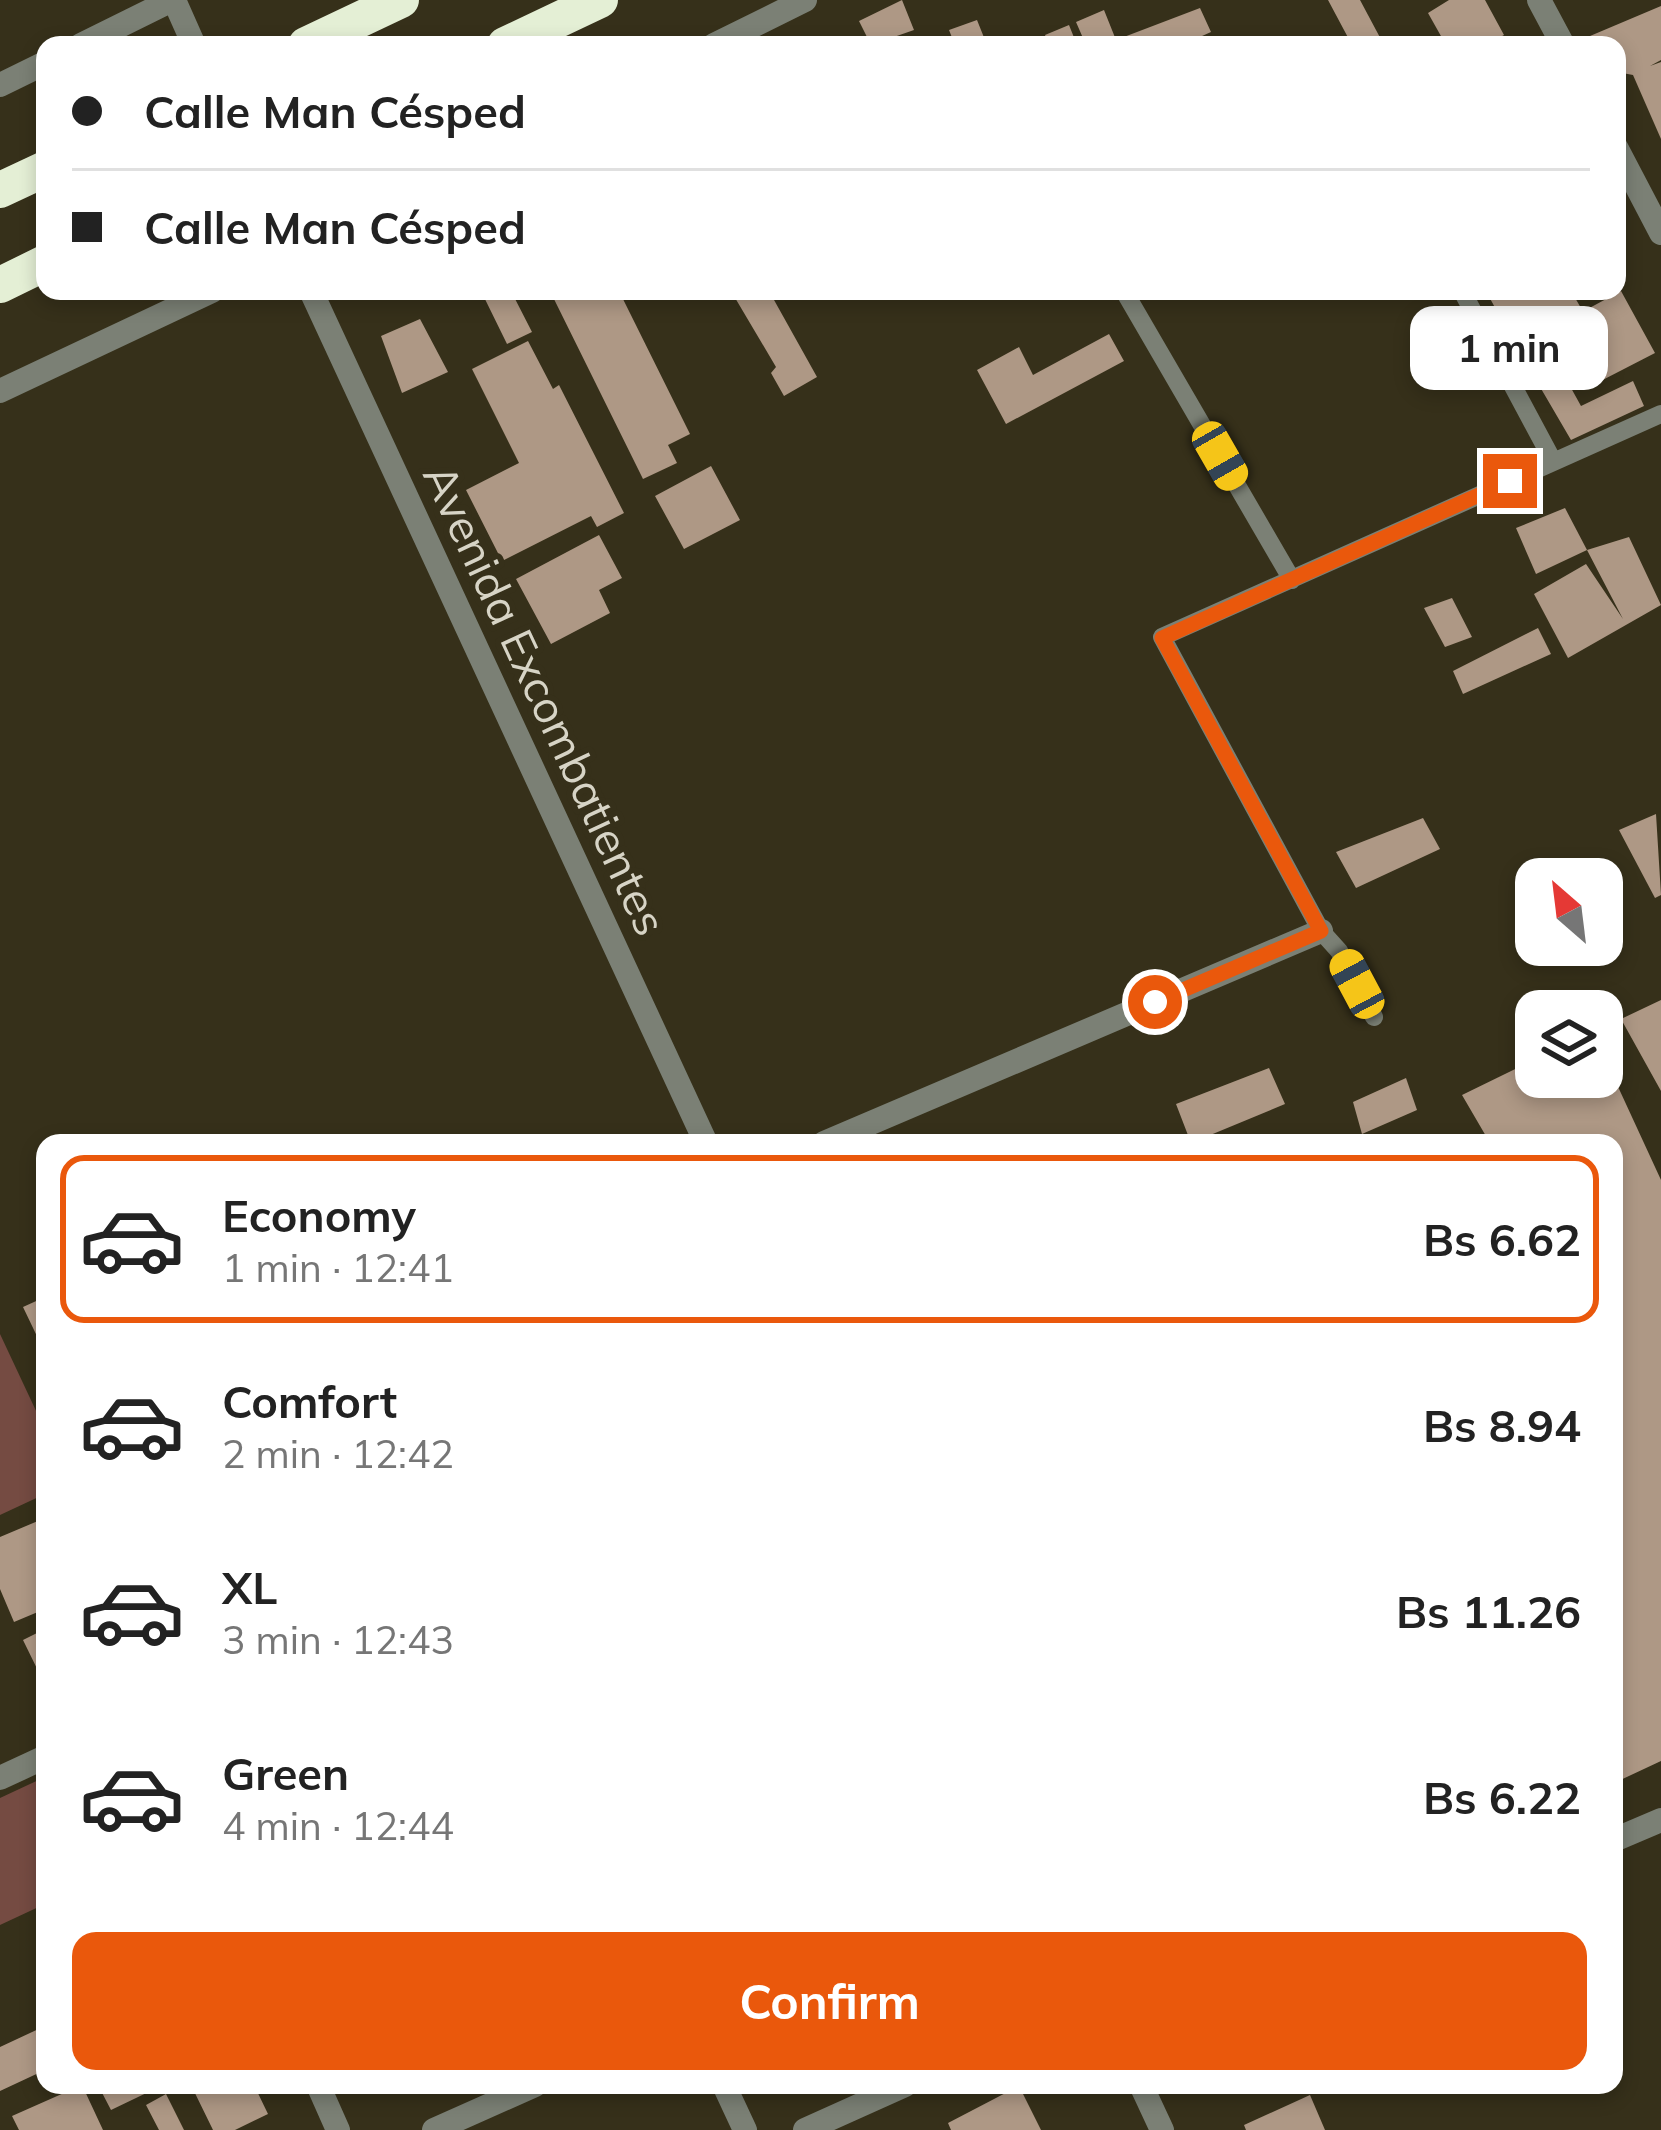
<!DOCTYPE html>
<html lang="en">
<head>
<meta charset="utf-8">
<style>
  :root { --surface:#fff; --page:#f6f6f6; --text:#222; --muted:#767676; --line:#e0e0e0; --accent:#ea580c }
  body { margin:0; font-family:Mulish,sans-serif; background:var(--page); color:var(--text); height:100vh; display:flex; flex-direction:column; font-size:45px; white-space:nowrap }
  * { box-sizing:border-box; margin:0 }
  p { font-size:39px; color:var(--muted) }
  .icon { flex:none; width:66px; height:66px; fill:none; stroke:currentColor; stroke-width:2; stroke-linecap:round; stroke-linejoin:round }
  .map { position:relative; flex:1; overflow:hidden }
  .drawer { position:absolute; left:36px; top:1134px; width:1587px; height:960px; display:flex; flex-direction:column; background:var(--surface); border-radius:24px; box-shadow:0 6px 18px #0003 }
  .drawer>* { flex:none }
  .top-card { position:absolute; left:36px; top:36px; width:1590px; height:264px; border-radius:24px; box-shadow:0 6px 18px #0003; display:grid; align-content:center; height:264px; padding:0 36px; background:var(--surface) }
  .needle { width:78px; rotate:332deg }
  .fabs { position:absolute; left:1515px; top:858px; display:grid; gap:24px }
  .fabs a { display:grid; place-items:center; width:108px; height:108px; border-radius:24px; background:var(--surface); box-shadow:0 6px 18px #0003; font-size:60px }
  .end { position:absolute; width:54px; height:54px; margin:-27px; border:15px solid #ea580c; background:#fff; box-shadow:0 0 0 6px #fff }
  .from { border-radius:50% }
  .bubble { position:absolute; height:84px; border-radius:24px; background:var(--surface); box-shadow:0 6px 18px #0003; font-size:39px; font-weight:700; line-height:84px; text-align:center }
  .car { position:absolute; width:36px; height:72px; margin:-36px -18px; border-radius:15px; box-shadow:0 0 9px 3px #0007; background:linear-gradient(#f5c518 24%,#345 0 40%,#f5c518 0 76%,#345 0 86%,#f5c518 0) }
  .top-card b { display:flex; align-items:center; gap:42px; height:114px; font-size:45px }
  .top-card b+b { border-top:3px solid var(--line) }
  .top-card i { width:30px; height:30px; background:var(--text) }
  ul { padding:21px 0 0; list-style:none }
  li { display:flex; align-items:center; gap:36px; height:168px; margin:0 24px 18px; padding:0 12px; border:6px solid transparent; border-radius:24px }
  li div { flex:1 }
  li b { display:block; font-size:45px }
  li em { font-style:normal; font-weight:700 }
  li.selected { border-color:var(--accent) }
  li>.icon { width:108px; height:108px; stroke-width:1.5 }
  .cta { display:flex; gap:24px; margin-top:auto; padding:24px 36px }
  .cta a { flex:1; height:138px; border-radius:24px; background:var(--accent); color:#fff; font-size:48px; font-weight:700; line-height:138px; text-align:center }
  .map>svg:first-child { display:block }
</style>
</head>
<body>
<div class="map">
<svg width="1661" height="2130" viewBox="0 0 1661 2130">
  <rect width="100%" height="100%" fill="#36301a"/>
  <path fill="#754b42" d="M0,1334L45,1430V1494L0,1515Z
    M45,1777V1904L0,1925V1798Z"/>
  <path fill="#ae9885" d="M902,0L914,30L871,45L859,21Z
    M1328,0H1360L1384,45H1352Z
    M1449,0H1485L1504,35L1486,45H1446L1428,13Z
    M1661,6V60L1650,66L1661,62V139L1633,75L1617,72V45H1596L1590,36Z
    M1200,8L1211,32L1182,45H1086L1076,22L1104,10L1116,40Z
    M977,20L987,45H955L949,30Z
    M1069,25L1077,45H1049L1045,35Z
    M481,291H511L532,332L507,344Z
    M550,291H619L690,434L668,445L677,463L643,479Z
    M731,291H769L817,377L784,396L771,373L776,367Z
    M1486,291H1571L1581,308L1513,341Z
    M1621,291L1655,353L1589,387L1556,326Z
    M420,319L448,372L402,393L381,336Z
    M1109,334L1124,361L1006,424L977,370L1019,347L1033,375Z
    M528,341L553,389L559,385L624,513L597,527L591,516L502,561L466,490L519,463L472,369Z
    M1545,341L1581,406L1633,381L1644,406L1571,440L1519,351Z
    M711,466L740,520L684,549L655,496Z
    M1565,508L1587,550L1536,574L1516,528Z
    M599,535L622,578L599,590L610,613L551,644L516,579Z
    M1629,537L1661,605L1568,658L1534,594L1586,564L1623,619L1587,550Z
    M1452,598L1472,637L1445,647L1424,608Z
    M1538,628L1551,654L1463,694L1453,671Z
    M1656,814L1661,895L1655,898L1619,830Z
    M1423,818L1440,849L1356,888L1336,852Z
    M1661,1000V1091L1621,1019Z
    M1602,1052L1661,1180V1761L1614,1783V1143H1490L1462,1095L1536,1059V1077H1602Z
    M1269,1068L1285,1104L1191,1143L1176,1104Z
    M1406,1078L1417,1110L1362,1134L1353,1102Z
    M45,1297V1353L23,1307Z
    M45,1518V1609L14,1622L0,1589V1537Z
    M45,1629V1685L23,1640Z
    M45,2026V2070L0,2091V2047Z
    M82,2085L103,2130H19L12,2116Z
    M98,2085H161V2086L111,2110Z
    M191,2085H254L268,2114L235,2130H213Z
    M1019,2086L1041,2130H951L948,2123Z
    M166,2094L184,2130H159L146,2105Z
    M1310,2095L1325,2130H1246L1244,2125Z"/>
  <g fill="none" stroke-linecap="round" stroke-linejoin="round">
    <path stroke="#7b8075" stroke-width="18" d="M1124,291L1292,580
      M1462,291L1553,461
      M1374,1017L1339,951L1321,931L1162,637L1661,414"/>
    <path stroke="#7b8075" stroke-width="24" d="M174,0L194,45
      M1539,0L1563,45
      M81,45L172,0
      M714,45L805,0
      M0,85L45,63
      M1617,149L1661,233
      M311,291L706,1143
      M0,391L212,291
      M824,1143L1321,931
      M0,1778L45,1757
      M1614,1840L1661,1820
      M318,2085L338,2130
      M724,2085L745,2130
      M1141,2085L1162,2130
      M434,2130L535,2085
      M805,2130L905,2085"/>
    <path stroke="#e4efd5" stroke-width="36" d="M306,45L401,0
      M505,45L600,0
      M0,190L45,169
      M0,285L45,263"/>
  </g>
  <g fill="none" stroke-linecap="round" stroke-linejoin="round">
    <path stroke="#ea580c" stroke-width="15" d="M1155,1002L1321,931L1162,638L1510,481"/>
  </g>
  <g text-anchor="middle" dominant-baseline="central" stroke-width="12" stroke-linejoin="round" paint-order="stroke">
    <g font-size="45" fill="#d7d4c6" stroke="#36301a">
      <text transform="translate(546 699) rotate(65)">Avenida Excombatientes</text>
    </g>
  </g>
</svg>
<div class="fabs">
<a><svg class="needle" viewBox="-14 -14 28 28"><path d="M0-13l5 13h-10z" fill="#e53935"/><path d="M0 13l5-13h-10z" fill="#767676"/></svg></a>
<a><svg class="icon" aria-label="layers" viewBox="0 0 24 24"><path d="M12 4l9 5-9 5-9-5zM3 14l9 5 9-5"/></svg></a>
</div>
<i class="end from" style="left:1155px;top:1002px"></i>
<i class="end" style="left:1510px;top:481px"></i>
<div class="bubble" style="left:1410px;top:306px;width:198px">1 min</div>
<i class="car" style="left:1220px;top:456px;rotate:150deg"></i>
<i class="car" style="left:1357px;top:984px;rotate:332deg"></i>
<div class="top-card">
<b><i class="from"></i>Calle Man Césped</b>
<b><i></i>Calle Man Césped</b>
</div>
<section class="drawer">
<ul>
<li class="selected"><svg class="icon" aria-label="car" viewBox="0 0 24 24"><path d="M5 17H2v-5l4-1 3-4h7l3 4 3 1v5h-3M9 17h6M6 11h13"/><circle cx="7" cy="17" r="2"/><circle cx="17" cy="17" r="2"/></svg><div><b>Economy</b><p>1 min · 12:41</p></div><em>Bs 6.62</em></li>
<li><svg class="icon" aria-label="car" viewBox="0 0 24 24"><path d="M5 17H2v-5l4-1 3-4h7l3 4 3 1v5h-3M9 17h6M6 11h13"/><circle cx="7" cy="17" r="2"/><circle cx="17" cy="17" r="2"/></svg><div><b>Comfort</b><p>2 min · 12:42</p></div><em>Bs 8.94</em></li>
<li><svg class="icon" aria-label="car" viewBox="0 0 24 24"><path d="M5 17H2v-5l4-1 3-4h7l3 4 3 1v5h-3M9 17h6M6 11h13"/><circle cx="7" cy="17" r="2"/><circle cx="17" cy="17" r="2"/></svg><div><b>XL</b><p>3 min · 12:43</p></div><em>Bs 11.26</em></li>
<li><svg class="icon" aria-label="car" viewBox="0 0 24 24"><path d="M5 17H2v-5l4-1 3-4h7l3 4 3 1v5h-3M9 17h6M6 11h13"/><circle cx="7" cy="17" r="2"/><circle cx="17" cy="17" r="2"/></svg><div><b>Green</b><p>4 min · 12:44</p></div><em>Bs 6.22</em></li>
</ul>
<div class="cta"><a>Confirm</a></div>
</section>
</div>
</body>
</html>
